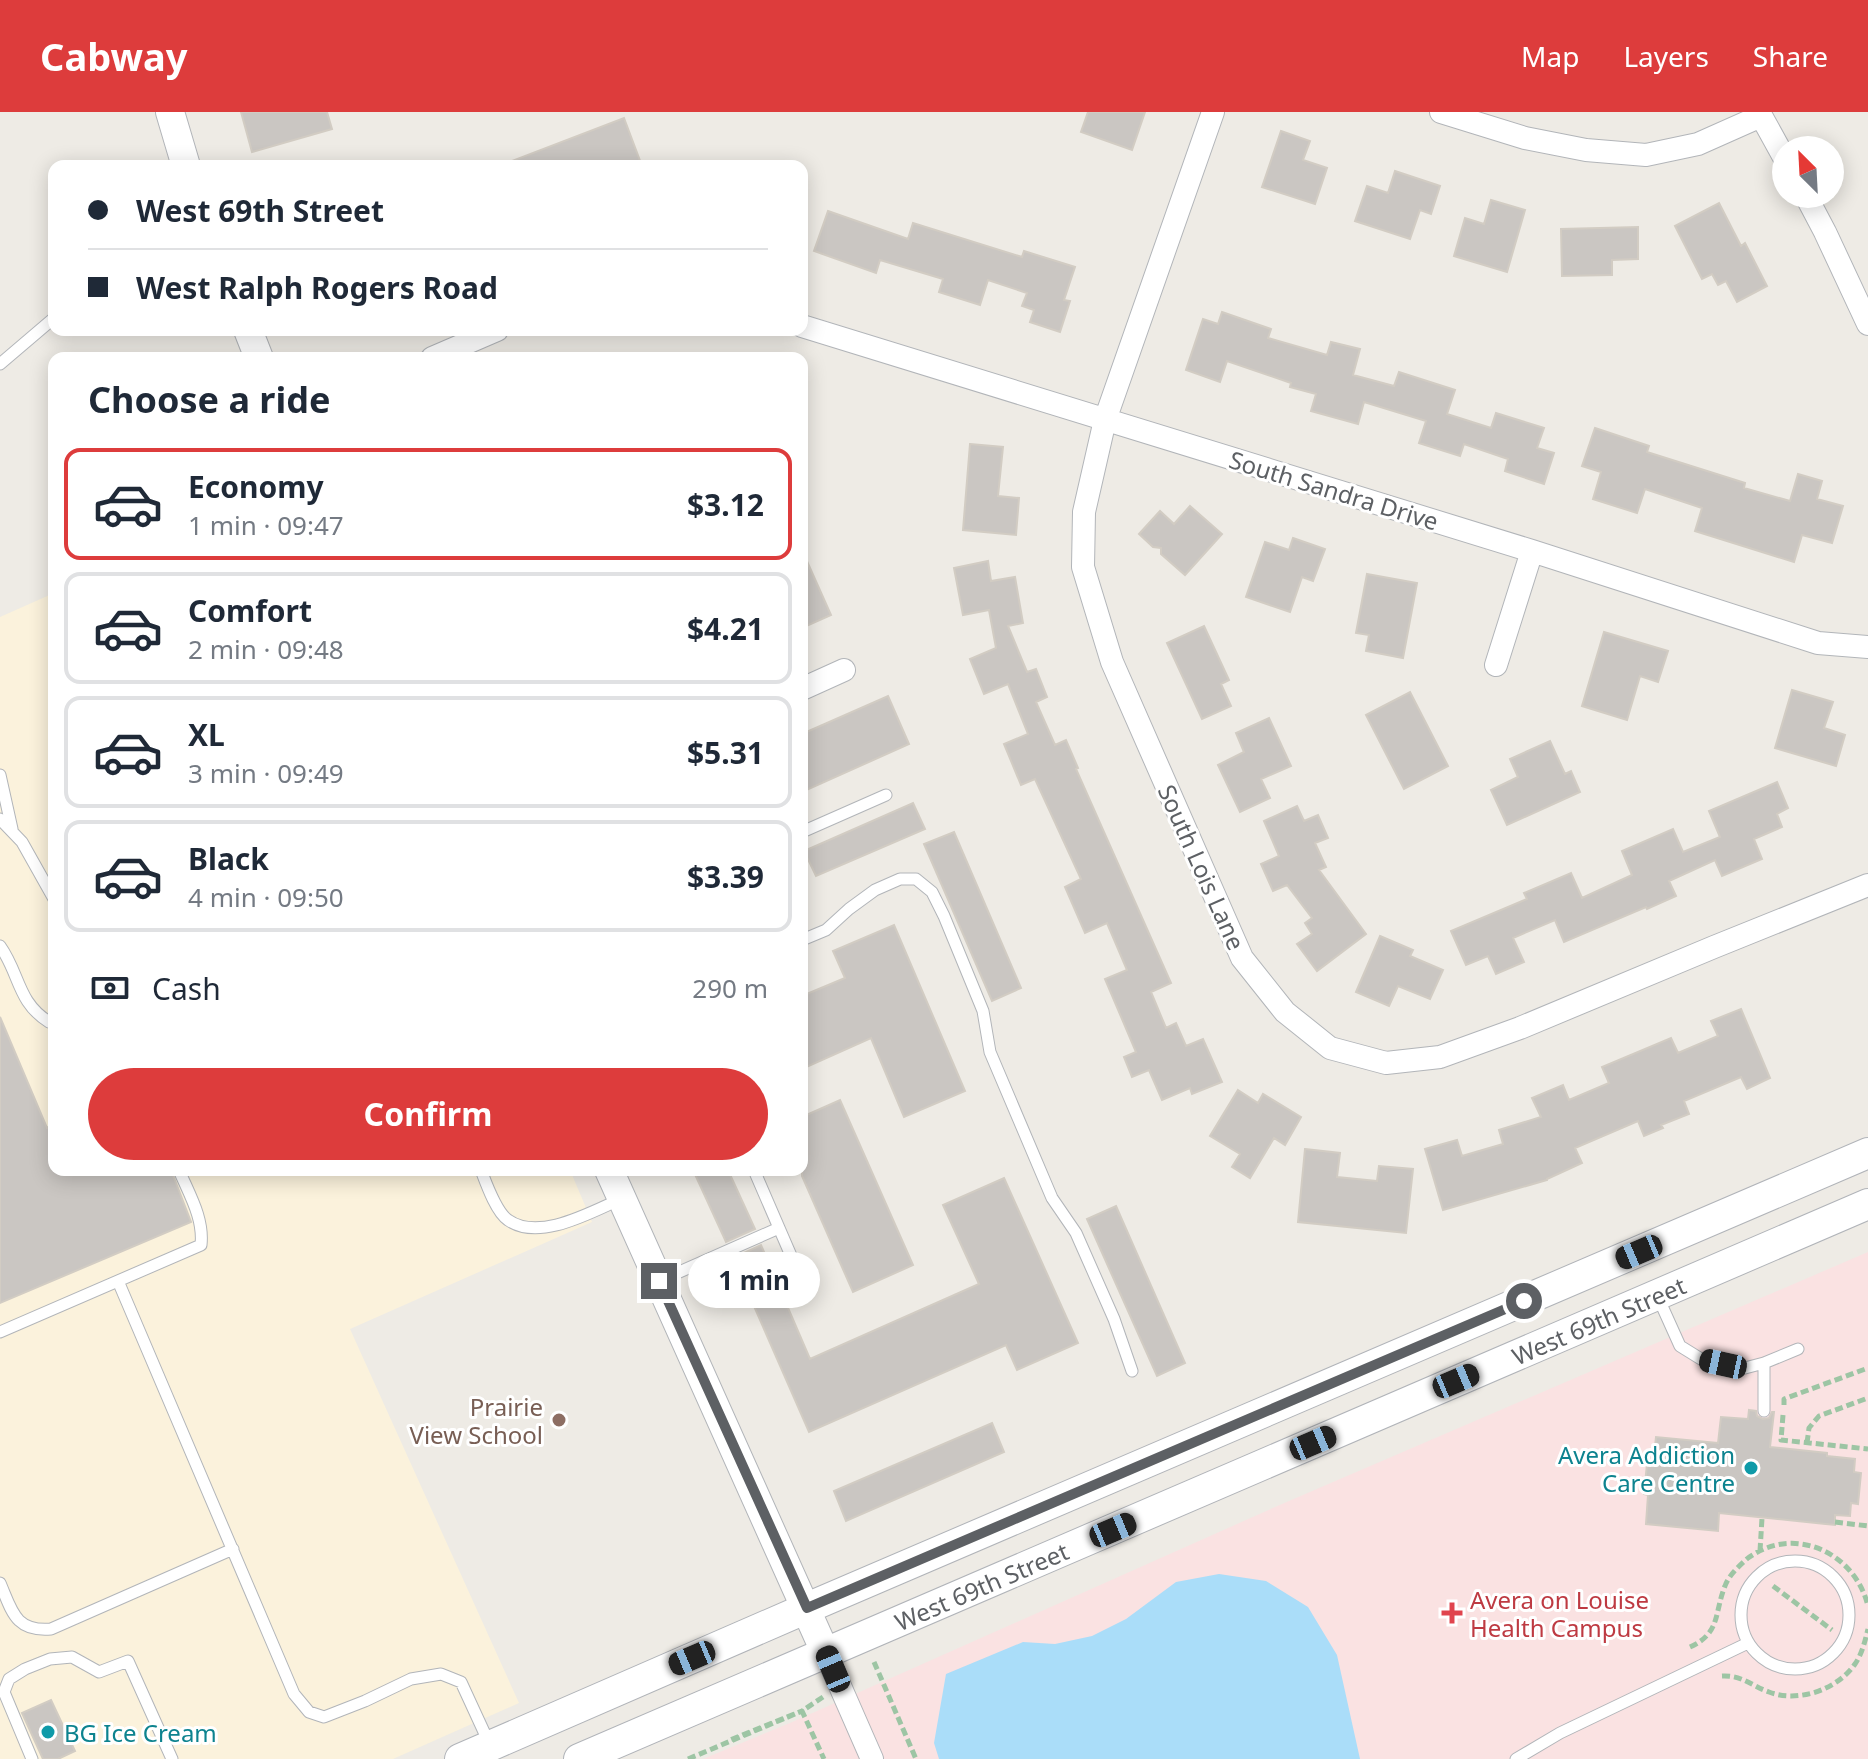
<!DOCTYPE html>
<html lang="en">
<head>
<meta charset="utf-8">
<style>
  :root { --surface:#fff; --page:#f2f2f3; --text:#1f2937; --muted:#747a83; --line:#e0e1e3; --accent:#dd3c3c }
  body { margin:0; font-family:"Noto Sans",sans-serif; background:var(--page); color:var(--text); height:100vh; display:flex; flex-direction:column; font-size:30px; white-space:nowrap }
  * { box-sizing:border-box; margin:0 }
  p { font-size:26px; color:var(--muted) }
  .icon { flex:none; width:44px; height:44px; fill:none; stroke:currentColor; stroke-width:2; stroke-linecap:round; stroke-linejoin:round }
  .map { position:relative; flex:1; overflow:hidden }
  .sheet { position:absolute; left:48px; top:240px; width:760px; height:824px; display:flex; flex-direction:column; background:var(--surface); border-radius:16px; box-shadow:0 4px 20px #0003 }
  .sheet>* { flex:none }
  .guide { position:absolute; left:48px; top:48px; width:760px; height:176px; border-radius:16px; box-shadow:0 4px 20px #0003; display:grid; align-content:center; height:176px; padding:0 40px; background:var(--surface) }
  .needle { width:52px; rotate:336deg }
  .tools { position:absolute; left:1772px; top:24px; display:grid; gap:16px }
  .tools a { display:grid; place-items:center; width:72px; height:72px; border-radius:50%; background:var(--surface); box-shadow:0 4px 20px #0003; font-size:40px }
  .end { position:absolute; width:36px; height:36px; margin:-18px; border:10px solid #5d6064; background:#fff; box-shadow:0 0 0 4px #fff }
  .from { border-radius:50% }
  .bubble { position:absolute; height:56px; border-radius:28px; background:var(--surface); box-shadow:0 4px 20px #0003; font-size:26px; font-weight:700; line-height:56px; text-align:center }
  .car { position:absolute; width:24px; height:48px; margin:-24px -12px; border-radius:10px; box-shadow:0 0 6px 2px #0007; background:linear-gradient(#222 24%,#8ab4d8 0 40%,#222 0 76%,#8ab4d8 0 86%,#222 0) }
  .guide b { display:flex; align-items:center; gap:28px; height:76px; font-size:30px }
  .guide b+b { border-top:2px solid var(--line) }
  .guide i { width:20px; height:20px; background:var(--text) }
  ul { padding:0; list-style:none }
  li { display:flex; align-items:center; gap:24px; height:112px; margin:0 16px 12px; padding:0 24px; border:4px solid var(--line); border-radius:16px }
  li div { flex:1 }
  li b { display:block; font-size:30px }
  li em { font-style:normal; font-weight:700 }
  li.current { border-color:var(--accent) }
  li>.icon { width:72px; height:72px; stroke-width:1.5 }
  h2 { padding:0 40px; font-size:36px; line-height:96px }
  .pay { display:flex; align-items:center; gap:20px; height:88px; padding:0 40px; font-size:30px }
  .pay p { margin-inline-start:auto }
  .action { display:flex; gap:16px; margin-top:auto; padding:16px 40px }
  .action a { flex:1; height:92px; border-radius:48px; background:var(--accent); color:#fff; font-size:32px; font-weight:700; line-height:92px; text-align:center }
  header { display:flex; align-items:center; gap:48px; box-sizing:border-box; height:112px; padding:0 40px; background:var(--accent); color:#fff }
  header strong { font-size:38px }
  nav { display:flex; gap:44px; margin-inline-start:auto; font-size:28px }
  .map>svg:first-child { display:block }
</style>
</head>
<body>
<header>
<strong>Cabway</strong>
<nav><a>Map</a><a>Layers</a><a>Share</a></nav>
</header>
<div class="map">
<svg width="1868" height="1647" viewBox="0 0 1868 1647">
  <rect width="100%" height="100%" fill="#eeebe5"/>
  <path fill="#fbf2dc" d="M54,481V1058H570L592,1110L350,1217L519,1591L393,1647H0V505Z"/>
  <path fill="#fae2e2" d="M1868,1140V1647H703L790,1611L1282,1392Z"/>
  <path fill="#aaddf9" d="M1219,1462L1266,1469L1308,1495L1337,1543L1360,1647H939L934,1631L946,1562L1023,1530L1055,1532L1092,1524L1126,1507L1176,1470Z"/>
  <path fill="#cac6c2" stroke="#d2ccc3" stroke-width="2" d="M241,0H327L332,17L252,40Z
    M1088,0H1145L1132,38L1081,20Z
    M624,6L642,54H504V52Z
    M1281,19L1310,29L1303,48L1327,56L1315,92L1262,75Z
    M1395,59L1440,74L1431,102L1420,98L1410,127L1355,109L1367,74L1388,81Z
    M1491,88L1525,98L1507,160L1454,144L1465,106L1484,112Z
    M1719,91L1741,134L1745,131L1767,174L1737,190L1726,169L1718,173L1712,162L1702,167L1675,114Z
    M828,99L908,127L913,111L1022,145L1024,139L1075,155L1064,188L1070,189L1060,220L1030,210L1034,198L1022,194L1027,181L988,168L980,193L939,180L943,167L880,148L876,161L814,139Z
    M1638,115V147L1612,148V163L1562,164L1561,117Z
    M1222,200L1271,217L1268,226L1327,243L1331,230L1360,237L1353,263L1394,274L1399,260L1455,278L1447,302L1491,316L1496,301L1544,316L1537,336L1554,341L1544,372L1505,359L1508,347L1464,332L1460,344L1419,331L1426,309L1364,290L1358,312L1311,299L1316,282L1290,275L1291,271L1227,249L1220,270L1186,258L1203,207L1218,212Z
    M1595,316L1649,334L1647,340L1745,371L1744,376L1790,389L1798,362L1822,369L1817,387L1843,394L1832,431L1802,423L1794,450L1695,419L1702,396L1645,377L1637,401L1593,387L1601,360L1582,354Z
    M970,332L1003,335L998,384L1019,386L1016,423L963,418Z
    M1190,394L1222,422L1185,463L1161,442V436L1153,435L1139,422L1160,399L1174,412Z
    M1293,426L1325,437L1313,469L1302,465L1290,500L1246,485L1265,430L1289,438Z
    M802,438L831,503L802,516Z
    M988,449L991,469L1015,465L1023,511L1008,514L1027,560L1036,557L1047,585L1036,590L1055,633L1066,628L1078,656L1076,657L1171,871L1151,880L1166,916L1176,911L1186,934L1203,927L1222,970L1192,982L1190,976L1162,988L1149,958L1132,965L1124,945L1136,940L1105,867L1127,858L1107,811L1085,821L1065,775L1081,767L1035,667L1021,673L1004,632L1028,622L1008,572L984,582L970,547L996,536L989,498L963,503L954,456Z
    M1367,462L1417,471L1403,546L1366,539L1369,523L1356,521Z
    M1204,514L1229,568L1221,572L1231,594L1202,607L1167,531Z
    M1604,520L1668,539L1658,570L1640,564L1627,608L1582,594Z
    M1792,578L1833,590L1824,616L1845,623L1836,654L1775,636Z
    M1410,580L1448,654L1404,677L1366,603Z
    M888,584L909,632L802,680V622Z
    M1269,606L1291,654L1261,667L1270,686L1240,700L1218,653L1244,640L1236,621Z
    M1550,629L1565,662L1571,659L1580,680L1507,713L1491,678L1518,665L1510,647Z
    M1777,670L1788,696L1777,702L1782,715L1754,727L1762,747L1722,764L1715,748L1669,769L1676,784L1647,797L1646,795L1564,830L1555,808L1513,826L1524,850L1496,862L1488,844L1466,853L1451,819L1527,787L1524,781L1571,761L1582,786L1632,763L1622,739L1673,717L1683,740L1720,725L1709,699Z
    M913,691L925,717L816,764L804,739Z
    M1297,694L1304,709L1318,703L1328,726L1315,731L1326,755L1319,758L1366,822L1317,859L1297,832L1312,822L1305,811L1312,806L1287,773L1273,779L1261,752L1279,744L1264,709Z
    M954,720L1021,876L992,889L924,732Z
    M894,813L965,979L904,1005L871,926L802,957V884L845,866L833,839Z
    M1380,824L1413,838L1410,844L1443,858L1430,887L1398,874L1389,894L1356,880Z
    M1741,897L1770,966L1747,977L1741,965L1684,989L1689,1002L1661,1013L1663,1016L1644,1024L1638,1009L1575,1036L1582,1051L1547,1067V1068L1443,1098L1425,1037L1457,1028L1462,1044L1503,1032L1499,1018L1541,1005L1532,986L1563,973L1569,988L1609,971L1602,955L1671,926L1678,941L1718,924L1711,909Z
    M0,905L47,1016L54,1013V1058H171L191,1110L0,1191Z
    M1238,978L1258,991L1263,982L1301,1005L1285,1033L1274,1026L1250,1066L1232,1055L1240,1042L1210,1024Z
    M840,988L913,1153L853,1180L802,1064V1005Z
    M1305,1037L1340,1041L1337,1065L1377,1069L1379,1054L1413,1057L1406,1121L1298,1110Z
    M693,1058H728L755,1117L726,1130Z
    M1004,1066L1078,1231L1017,1258L1006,1233L809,1320L733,1146L761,1133L810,1247L979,1172L943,1093Z
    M1116,1094L1185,1251L1157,1264L1087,1107Z
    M1749,1298L1756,1299L1757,1304L1763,1307L1769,1306L1772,1300H1774L1770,1335L1827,1341V1344L1855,1347L1854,1360L1861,1361L1858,1392L1851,1391L1850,1404L1835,1403V1413L1719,1401L1718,1419L1646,1412L1648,1383L1644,1382L1647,1352H1653L1656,1325L1718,1331L1721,1305L1748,1307Z
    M992,1311L1004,1340L846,1409L834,1379Z
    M51,1588L75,1639L58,1647H43L22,1601Z"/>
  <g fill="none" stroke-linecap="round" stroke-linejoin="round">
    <g stroke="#b2b5b9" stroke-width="13">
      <path id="service" d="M0,252L54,206
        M0,663L12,717
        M0,707L22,730L54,787
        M802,720L886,683
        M802,828L826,818L849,797L875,778L900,767H916L932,780L944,804L983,899L990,940L1052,1086L1076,1121L1114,1207L1132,1259
        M0,834C20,862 17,890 49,910L54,909
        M481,1058C486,1071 496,1100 508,1108C539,1130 591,1100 621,1087
        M754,1058L805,1176
        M118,1169L294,1582L309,1600L324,1605L365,1589L411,1567L441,1562L461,1570L490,1633
        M659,1169L779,1116
        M1657,1183L1680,1234L1701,1247L1745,1256L1764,1251L1798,1237
        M0,1220L201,1133C204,1106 189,1082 179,1058
        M1764,1251V1299
        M1741 1503a54 54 0 1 1 108 0a54 54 0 1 1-108 0Z
        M0,1471C12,1499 15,1520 51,1517L233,1437
        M32,1647L4,1580L9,1567L25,1557L50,1547L72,1545L99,1560L128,1549L172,1647
        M1516,1647L1560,1621L1748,1531"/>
    </g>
    <g stroke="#b2b5b9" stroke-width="24">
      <path id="minor" d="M1213,0L1105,308L1084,400L1083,455L1112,550L1242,846L1285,900L1330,936L1386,951L1440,945L1520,916L1714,835L1868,773
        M1441,0L1525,26L1586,38L1646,43L1698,32L1761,4
        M1759,0L1786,49
        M1805,82L1825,120L1868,212
        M802,214L1532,439L1818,531L1868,535
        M432,246L497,218
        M1496,553L1532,439
        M802,577L844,558
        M826,1542L872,1647"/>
    </g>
    <g stroke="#b2b5b9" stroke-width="30">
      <path id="tertiary" d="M170,0L186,54
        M248,218L259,246
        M609,1058L826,1542"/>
    </g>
    <g stroke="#b1b4b9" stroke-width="32">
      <g id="secondary">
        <path d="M460,1647L807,1496L1868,1041"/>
        <path id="s1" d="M579,1647L1868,1092"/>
      </g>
    </g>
    <path stroke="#9dc5a4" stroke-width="5" stroke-dasharray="8 4" stroke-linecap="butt" d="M1784,1293V1287L1868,1256
      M1783,1303L1781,1328L1868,1337
      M1807,1331L1809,1316L1819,1304L1868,1286
      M1835,1410L1868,1414
      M1760,1439L1762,1406
      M1773,1474L1832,1518
      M1690,1535C1721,1521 1714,1501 1725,1474C1729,1463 1739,1454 1748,1446C1795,1412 1855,1441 1868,1494
      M874,1550L916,1647
      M1722,1564C1742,1563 1752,1574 1769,1580C1798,1591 1837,1578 1855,1552C1862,1542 1865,1529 1868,1517
      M823,1585L802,1599L824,1647
      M688,1647L802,1599L730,1628"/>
    <use href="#service" stroke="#fff" stroke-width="11"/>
    <use href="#minor" stroke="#fff" stroke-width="22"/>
    <use href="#tertiary" stroke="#fff" stroke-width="28"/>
    <use href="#secondary" stroke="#fff" stroke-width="30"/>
  </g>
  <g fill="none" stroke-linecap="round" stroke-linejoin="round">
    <path stroke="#5d6064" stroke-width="10" d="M659,1169L807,1496L1524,1189"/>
  </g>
  <circle fill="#8d6e63" stroke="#fff" stroke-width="3" cx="559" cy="1308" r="8"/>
  <g fill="#0f9aa8" stroke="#fff" stroke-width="3">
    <circle cx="1751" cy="1356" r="8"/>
    <circle cx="48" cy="1620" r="8"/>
  </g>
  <path fill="#e0444e" stroke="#fff" stroke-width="3" d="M1448 1489h8v8h8v8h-8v8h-8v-8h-8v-8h8z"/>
  <g text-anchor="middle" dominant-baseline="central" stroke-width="6" stroke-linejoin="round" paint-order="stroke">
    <g font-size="24" fill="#5d6064" stroke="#fff">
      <text transform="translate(1334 378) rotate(17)">South Sandra Drive</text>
      <text transform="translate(1202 755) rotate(66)">South Lois Lane</text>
      <text stroke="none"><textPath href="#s1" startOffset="1110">West 69th Street</textPath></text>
      <text stroke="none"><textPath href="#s1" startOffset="438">West 69th Street</textPath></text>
    </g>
    <g font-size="24" fill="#785e54" stroke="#fff" text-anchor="end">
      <text x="543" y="1294">Prairie<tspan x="543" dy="28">View School</tspan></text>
    </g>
    <g font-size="24" fill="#0d838f" stroke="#fff" text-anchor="end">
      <text x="1735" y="1342">Avera Addiction<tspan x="1735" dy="28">Care Centre</tspan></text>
      <text x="64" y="1620" text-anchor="start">BG Ice Cream</text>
    </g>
    <g font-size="24" fill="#be3a42" stroke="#fff" text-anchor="start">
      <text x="1470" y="1487">Avera on Louise<tspan x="1470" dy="28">Health Campus</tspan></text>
    </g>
  </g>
</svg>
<div class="tools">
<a><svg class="needle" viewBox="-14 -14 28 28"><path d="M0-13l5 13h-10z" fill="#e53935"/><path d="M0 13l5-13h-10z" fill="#747a83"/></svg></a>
</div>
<i class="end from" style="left:1524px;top:1189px"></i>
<i class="end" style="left:659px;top:1169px"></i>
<div class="bubble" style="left:688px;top:1140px;width:132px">1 min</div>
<i class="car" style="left:1639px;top:1140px;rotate:247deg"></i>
<i class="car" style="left:1723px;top:1252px;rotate:282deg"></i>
<i class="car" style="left:1456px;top:1269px;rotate:67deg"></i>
<i class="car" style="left:1313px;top:1331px;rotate:67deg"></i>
<i class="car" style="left:1113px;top:1418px;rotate:67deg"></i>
<i class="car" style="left:692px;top:1546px;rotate:247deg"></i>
<i class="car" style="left:833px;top:1557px;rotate:337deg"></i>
<div class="guide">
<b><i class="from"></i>West 69th Street</b>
<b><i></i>West Ralph Rogers Road</b>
</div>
<section class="sheet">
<h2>Choose a ride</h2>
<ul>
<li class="current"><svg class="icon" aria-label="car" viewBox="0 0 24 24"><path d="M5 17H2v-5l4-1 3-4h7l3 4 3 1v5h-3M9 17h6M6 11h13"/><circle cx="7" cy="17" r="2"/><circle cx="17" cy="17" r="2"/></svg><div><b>Economy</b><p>1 min · 09:47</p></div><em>$3.12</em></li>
<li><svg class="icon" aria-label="car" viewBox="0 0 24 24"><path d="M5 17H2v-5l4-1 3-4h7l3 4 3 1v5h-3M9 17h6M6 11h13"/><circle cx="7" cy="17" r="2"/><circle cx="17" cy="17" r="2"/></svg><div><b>Comfort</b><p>2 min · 09:48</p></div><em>$4.21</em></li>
<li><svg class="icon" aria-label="car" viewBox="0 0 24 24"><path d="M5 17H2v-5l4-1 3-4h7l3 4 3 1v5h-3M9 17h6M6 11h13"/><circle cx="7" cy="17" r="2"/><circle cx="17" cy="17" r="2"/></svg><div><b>XL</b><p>3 min · 09:49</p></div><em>$5.31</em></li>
<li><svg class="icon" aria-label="car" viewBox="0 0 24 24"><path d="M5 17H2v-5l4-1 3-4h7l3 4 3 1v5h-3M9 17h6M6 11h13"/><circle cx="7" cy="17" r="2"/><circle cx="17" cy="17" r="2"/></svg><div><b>Black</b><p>4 min · 09:50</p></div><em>$3.39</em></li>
</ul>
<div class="pay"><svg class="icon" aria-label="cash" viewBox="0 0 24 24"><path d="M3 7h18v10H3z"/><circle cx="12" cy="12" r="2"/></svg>Cash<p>290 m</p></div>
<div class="action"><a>Confirm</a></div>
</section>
</div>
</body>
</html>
